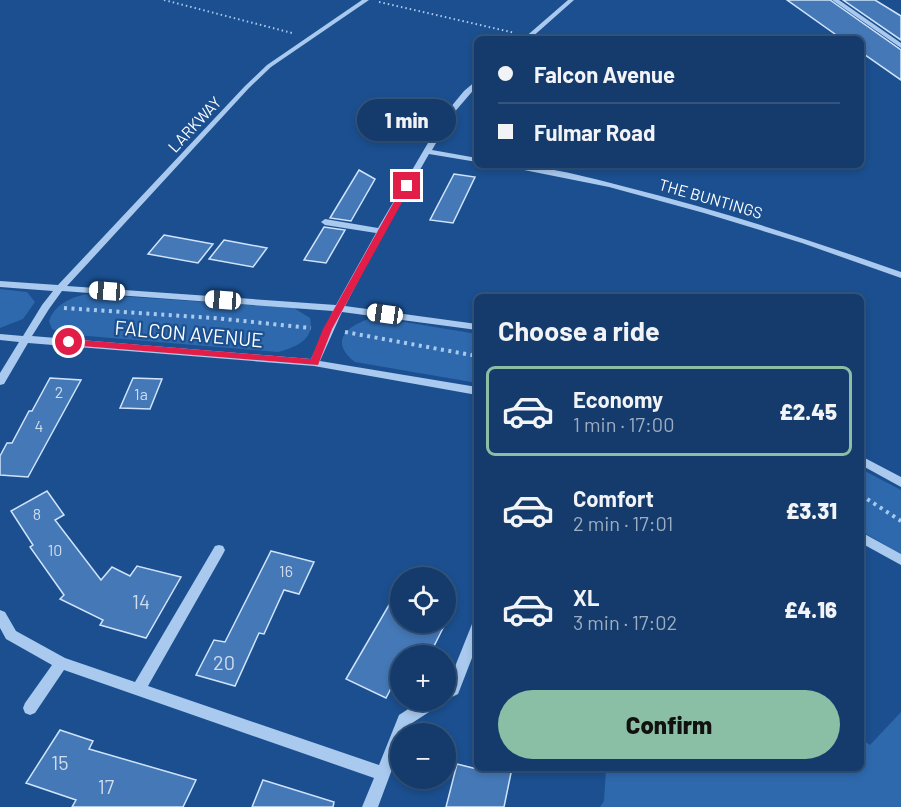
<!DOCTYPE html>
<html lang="en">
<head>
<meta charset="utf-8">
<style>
  :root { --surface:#143b6b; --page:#1d4271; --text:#f1f3f6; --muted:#9dadc1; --line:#33557e; --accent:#8abfa5 }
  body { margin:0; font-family:Barlow,sans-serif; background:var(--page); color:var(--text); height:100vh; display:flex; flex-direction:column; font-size:22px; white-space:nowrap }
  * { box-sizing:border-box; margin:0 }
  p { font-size:20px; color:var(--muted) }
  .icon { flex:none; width:33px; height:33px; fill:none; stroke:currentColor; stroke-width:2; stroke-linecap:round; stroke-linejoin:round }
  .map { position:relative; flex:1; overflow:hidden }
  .panel { position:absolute; left:474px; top:294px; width:390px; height:477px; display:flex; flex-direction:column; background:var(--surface); border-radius:9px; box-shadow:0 3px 9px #0003,0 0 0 2px var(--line) }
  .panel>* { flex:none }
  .banner { position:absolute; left:474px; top:36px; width:390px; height:132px; border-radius:9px; box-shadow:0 3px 9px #0003,0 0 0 2px var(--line); display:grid; align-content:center; height:132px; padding:0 24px; background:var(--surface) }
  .buttons { position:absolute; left:390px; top:567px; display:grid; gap:12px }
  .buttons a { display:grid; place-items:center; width:66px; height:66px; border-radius:50%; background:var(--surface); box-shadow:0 3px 9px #0003,0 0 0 2px var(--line); font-size:30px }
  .end { position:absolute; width:27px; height:27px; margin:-14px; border:8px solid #e11d48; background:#fff; box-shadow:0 0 0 3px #fff }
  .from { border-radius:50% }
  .bubble { position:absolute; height:42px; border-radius:21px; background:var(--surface); box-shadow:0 3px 9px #0003,0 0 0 2px var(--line); font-size:20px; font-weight:800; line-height:42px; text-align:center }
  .car { position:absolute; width:18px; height:36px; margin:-18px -9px; border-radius:8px; box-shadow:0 0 4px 2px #0007; background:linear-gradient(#fff 24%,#345 0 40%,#fff 0 76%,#345 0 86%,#fff 0) }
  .banner b { display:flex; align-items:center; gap:21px; height:57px; font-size:22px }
  .banner b+b { border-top:2px solid var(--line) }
  .banner i { width:15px; height:15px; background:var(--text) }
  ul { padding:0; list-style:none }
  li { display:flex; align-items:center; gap:18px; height:90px; margin:0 12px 9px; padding:0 12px; border:3px solid transparent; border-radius:9px }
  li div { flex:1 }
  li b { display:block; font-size:22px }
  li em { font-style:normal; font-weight:800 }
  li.selected { border-color:var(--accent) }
  li>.icon { width:54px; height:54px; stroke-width:1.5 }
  h2 { padding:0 24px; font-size:27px; line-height:72px }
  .primary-button { display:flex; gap:12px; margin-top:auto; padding:12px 24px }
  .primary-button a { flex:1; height:69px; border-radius:36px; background:var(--accent); color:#111; font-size:24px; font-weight:800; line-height:69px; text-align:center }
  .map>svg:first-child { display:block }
</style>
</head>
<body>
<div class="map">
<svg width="901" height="807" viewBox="0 0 901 807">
  <rect width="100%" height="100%" fill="#1b4f8f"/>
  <path fill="#2e69ad" d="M0,289L27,292L35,302L23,319L0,328Z
    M88,294L294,308L310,318C315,340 296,347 278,352L64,334L52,329L49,321C55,304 71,297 88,294Z
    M374,317L477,334V383L355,362C327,340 349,325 374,317Z
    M861,469L901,490V554L861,531Z
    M901,712V807H600L604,801L606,768H861V739L870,745Z"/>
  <path fill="#4478b7" stroke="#cfe3fa" stroke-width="1.5" d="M787,0H830L901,50V80L861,52V39H842Z
    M843,0H875L901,16V40Z
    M359,170L375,179L351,221L330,218Z
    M454,174L475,177L453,223L430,220Z
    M324,227L345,230L326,263L304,260Z
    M164,235L213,244L198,263L148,254Z
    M224,240L267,248L253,267L209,259Z
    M50,378L81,380L28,477L0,475V456L7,443H12L29,411H32Z
    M133,378L162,379L150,409L120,408Z
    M47,491L64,515L55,520L101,580L112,567L130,576L137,566L181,577L146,638L100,625L103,620L60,599L64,595L30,547L33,545L11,511Z
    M271,551L314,562L299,594L284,590L264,634L259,633L235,686L196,675L214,640L225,642Z
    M400,586V622H446L429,656H400V671L386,698L346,679Z
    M60,730L93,741L89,749L196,780L183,807H72L76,800L26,783Z
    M457,764L473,768H512L504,807H446Z
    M263,780L334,802L333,807H252Z"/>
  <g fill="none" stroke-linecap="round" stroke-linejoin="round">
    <path stroke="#a9c9ee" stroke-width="2" stroke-dasharray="1.5 3" stroke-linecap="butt" d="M164,0L292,33
      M379,2L515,33"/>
    <path stroke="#a9c9ee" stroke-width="4" stroke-dasharray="3 4.5" stroke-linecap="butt" d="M64,308L214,318L311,328
      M345,332L477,356
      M861,495L901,521"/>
    <path fill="#a9c9ee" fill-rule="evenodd" d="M362,0H369L271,67L249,88L67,286L336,305L376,233L325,225L321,222L325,219L378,228L445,114L464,91L477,80V86L452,115L432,150L477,158V162L429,154L377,245L345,306L477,324V330L342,312L320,361L477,387V395L314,366L28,343L4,384L0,385V373L19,342L0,340V334L23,336L42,305L53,291L0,287V281L58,285L245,86L267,65ZM62,291L333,311L311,359L32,336L49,309Z
      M568,0H574L530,39H523Z
      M832,0H839L901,43V48Z
      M505,165C545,165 587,177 626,187C719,210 810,240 901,272V278L802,243L704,213L609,187L509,167Z
      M861,456L901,477V487L861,465Z
      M861,532L901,554V565L861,543Z
      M219,545L223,546L225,550L223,554L148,686L379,765L399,715L422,700H442L440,705L409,725L406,734H400V748L378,807H362L374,778L64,670L35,713L30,715L25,713L23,708L25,703L52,665L6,639L0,628V610L5,612L16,631L65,658L135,682L215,546Z
      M477,622V645L460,689L458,694L446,700V686L448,684L472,624Z"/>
  </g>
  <path fill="#e11d48" d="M404,184L411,186L332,329L318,365L69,345L65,342L69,339L311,359L323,329Z"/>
  <g text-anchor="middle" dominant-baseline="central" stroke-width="4.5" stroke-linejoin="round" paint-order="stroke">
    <g font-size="16" fill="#fff" stroke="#1b4f8f">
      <text transform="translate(194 124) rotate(-47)">LARKWAY</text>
      <text transform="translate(711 198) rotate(16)">THE BUNTINGS</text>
    </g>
    <g font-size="16" fill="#d0dded">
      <text x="59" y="391">2</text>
      <text x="141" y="393">1a</text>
      <text x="39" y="425">4</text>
      <text x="37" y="513">8</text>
      <text x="55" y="549">10</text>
      <text x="286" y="570">16</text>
    </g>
    <g font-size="20" fill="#fff" stroke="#1b4f8f">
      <text transform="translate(189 333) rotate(5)">FALCON AVENUE</text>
    </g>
    <g font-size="20" fill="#d0dded">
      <text x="141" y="601">14</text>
      <text x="224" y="662">20</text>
      <text x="60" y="762">15</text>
      <text x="106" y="786">17</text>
    </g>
  </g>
</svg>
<div class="buttons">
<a><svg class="icon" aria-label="locate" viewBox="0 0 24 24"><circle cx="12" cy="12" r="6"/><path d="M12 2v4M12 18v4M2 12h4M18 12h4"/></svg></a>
<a>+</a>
<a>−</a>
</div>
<i class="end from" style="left:69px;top:342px"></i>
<i class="end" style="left:407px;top:186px"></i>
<div class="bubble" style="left:357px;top:99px;width:99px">1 min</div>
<i class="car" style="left:107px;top:291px;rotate:274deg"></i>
<i class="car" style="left:223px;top:300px;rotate:274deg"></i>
<i class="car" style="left:385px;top:314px;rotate:278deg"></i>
<div class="banner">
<b><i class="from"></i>Falcon Avenue</b>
<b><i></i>Fulmar Road</b>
</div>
<section class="panel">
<h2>Choose a ride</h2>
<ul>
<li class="selected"><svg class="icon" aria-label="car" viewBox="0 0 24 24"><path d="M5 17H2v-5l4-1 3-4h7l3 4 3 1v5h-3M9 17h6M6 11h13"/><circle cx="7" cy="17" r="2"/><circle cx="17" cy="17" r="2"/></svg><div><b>Economy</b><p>1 min · 17:00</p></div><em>£2.45</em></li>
<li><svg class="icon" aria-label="car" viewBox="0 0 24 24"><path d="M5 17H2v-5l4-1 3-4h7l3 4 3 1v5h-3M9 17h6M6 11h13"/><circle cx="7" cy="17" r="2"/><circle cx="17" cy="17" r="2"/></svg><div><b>Comfort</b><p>2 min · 17:01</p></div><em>£3.31</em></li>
<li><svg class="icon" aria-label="car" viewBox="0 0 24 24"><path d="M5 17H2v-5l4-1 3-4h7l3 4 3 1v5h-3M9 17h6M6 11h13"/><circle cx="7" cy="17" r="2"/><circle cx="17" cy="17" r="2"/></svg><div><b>XL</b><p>3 min · 17:02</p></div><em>£4.16</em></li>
</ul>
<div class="primary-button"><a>Confirm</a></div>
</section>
</div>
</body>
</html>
